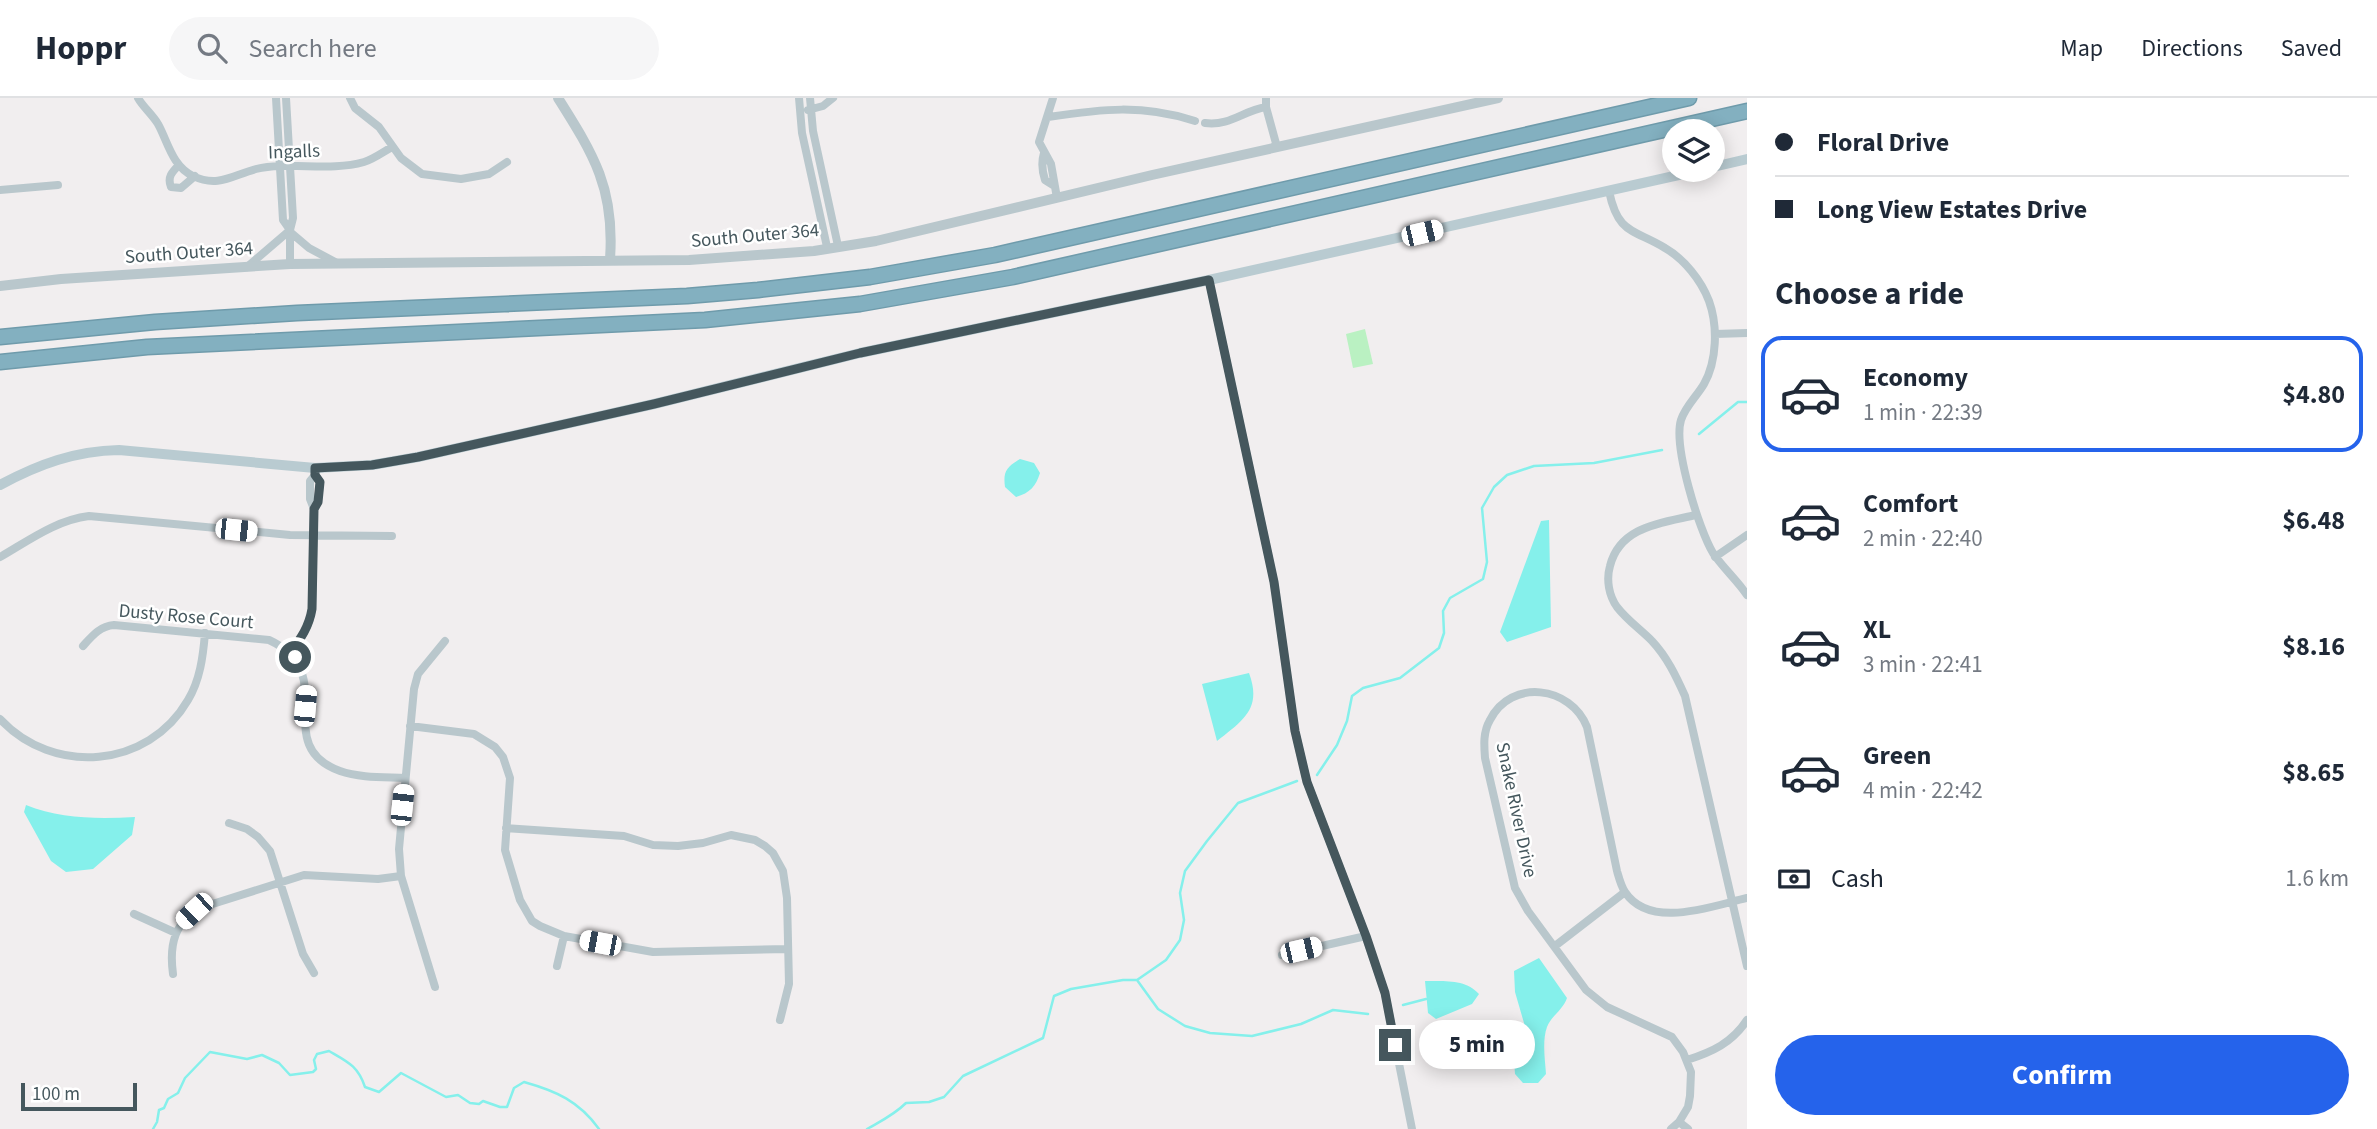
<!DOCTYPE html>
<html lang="en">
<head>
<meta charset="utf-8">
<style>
  :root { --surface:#fff; --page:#f6f6f7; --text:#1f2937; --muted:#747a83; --line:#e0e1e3; --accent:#2563eb }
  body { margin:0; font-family:"Source Sans 3",sans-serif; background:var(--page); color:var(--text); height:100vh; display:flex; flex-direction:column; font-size:26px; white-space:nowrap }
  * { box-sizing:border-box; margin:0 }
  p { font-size:23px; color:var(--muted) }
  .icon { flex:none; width:38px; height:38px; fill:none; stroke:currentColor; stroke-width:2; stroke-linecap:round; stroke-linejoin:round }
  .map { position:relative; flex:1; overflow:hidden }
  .sheet { display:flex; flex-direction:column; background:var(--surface); width:630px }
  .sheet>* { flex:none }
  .banner { display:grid; align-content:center; height:154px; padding:0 28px; background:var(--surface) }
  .controls { position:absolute; left:1662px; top:21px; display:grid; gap:14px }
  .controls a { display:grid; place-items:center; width:63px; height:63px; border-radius:50%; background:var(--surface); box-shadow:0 4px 18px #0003; font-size:35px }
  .scale { position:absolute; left:21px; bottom:18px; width:116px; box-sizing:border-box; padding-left:7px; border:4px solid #45575d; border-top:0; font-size:19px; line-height:24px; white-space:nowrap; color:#45575d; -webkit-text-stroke:5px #fff; paint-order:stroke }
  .end { position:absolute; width:32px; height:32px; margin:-16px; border:9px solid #45575d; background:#fff; box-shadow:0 0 0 4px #fff }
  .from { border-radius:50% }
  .bubble { position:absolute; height:49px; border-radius:24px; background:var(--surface); box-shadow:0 4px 18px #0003; font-size:23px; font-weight:700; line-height:49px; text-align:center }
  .car { position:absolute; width:21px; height:42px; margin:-21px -10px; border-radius:9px; box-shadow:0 0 5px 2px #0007; background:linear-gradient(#fff 24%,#345 0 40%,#fff 0 76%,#345 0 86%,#fff 0) }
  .banner b { display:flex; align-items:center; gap:24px; height:66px; font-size:26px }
  .banner b+b { border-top:2px solid var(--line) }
  .banner i { width:18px; height:18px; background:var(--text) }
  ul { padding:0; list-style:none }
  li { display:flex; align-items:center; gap:21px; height:116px; margin:0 14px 10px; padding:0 14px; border:4px solid transparent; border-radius:21px }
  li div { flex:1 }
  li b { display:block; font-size:26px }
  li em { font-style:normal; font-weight:700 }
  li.selected { border-color:var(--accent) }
  li>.icon { width:63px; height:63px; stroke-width:1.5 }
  h2 { padding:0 28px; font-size:32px; line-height:84px }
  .pay { display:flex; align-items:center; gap:18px; height:77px; padding:0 28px; font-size:26px }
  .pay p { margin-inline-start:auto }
  .button { display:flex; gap:14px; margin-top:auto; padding:14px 28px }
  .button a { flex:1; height:80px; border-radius:42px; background:var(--accent); color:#fff; font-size:28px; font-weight:700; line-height:80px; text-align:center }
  header { display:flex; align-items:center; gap:42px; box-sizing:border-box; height:98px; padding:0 35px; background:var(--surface); border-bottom:2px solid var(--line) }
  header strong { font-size:33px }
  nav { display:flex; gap:38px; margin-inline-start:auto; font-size:24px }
  .search { width:490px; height:63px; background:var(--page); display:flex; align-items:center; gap:18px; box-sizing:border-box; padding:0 24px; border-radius:38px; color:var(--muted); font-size:26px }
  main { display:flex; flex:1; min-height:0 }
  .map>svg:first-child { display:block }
</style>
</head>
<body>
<header>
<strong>Hoppr</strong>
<div class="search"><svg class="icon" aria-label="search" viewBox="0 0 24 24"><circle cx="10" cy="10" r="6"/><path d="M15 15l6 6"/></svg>Search here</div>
<nav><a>Map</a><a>Directions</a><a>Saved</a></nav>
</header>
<main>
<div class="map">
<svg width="1747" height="1031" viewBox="0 0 1747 1031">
  <rect width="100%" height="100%" fill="#f1eeef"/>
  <path fill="#baf1c2" d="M1365,231L1373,266L1353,270L1346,236Z"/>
  <path fill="#85f0eb" d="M1020,361L1034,365L1040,375C1036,388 1030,395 1016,399L1005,389C1003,374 1006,369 1020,361Z
    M1549,422L1551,529L1507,544L1500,534L1541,423Z
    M1249,575C1262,610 1244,622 1217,643L1202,586Z
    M26,707C60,721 98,721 135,719L132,737L93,771L66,774L51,763L24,714Z
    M1539,860L1567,900C1563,912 1551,918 1547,929C1542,943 1545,961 1546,976L1538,985H1523L1515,976L1513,949L1521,936L1524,925L1515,894L1514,873Z
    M1425,883C1444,883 1466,881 1479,896L1472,906L1436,921L1428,915Z"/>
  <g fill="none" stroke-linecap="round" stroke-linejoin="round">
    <path stroke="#85f0eb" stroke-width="2.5" d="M1699,336L1738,304H1747
      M1317,677L1337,647L1347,623L1352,598L1363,590L1400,580L1439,550L1444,535L1443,513L1450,500L1483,481L1487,464L1482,410L1494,389L1507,377L1534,368L1594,365L1662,352
      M1137,882L1158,911L1185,928L1210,935L1252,938L1301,926L1333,912L1368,916
      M1403,907L1426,901
      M153,1031L157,1024L159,1012L164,1010L168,1001L178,995L185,980L210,954L247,961L262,957L279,965L290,977L313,974L316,971L314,962L317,956L329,953C348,964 358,968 365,989L379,994L401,975L446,999L458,997L470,1005L479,1006L483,1003L500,1009H507L514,990L524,984C556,993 579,1003 599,1031
      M867,1031C881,1023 894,1017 906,1005L929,1004L944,999L963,978L1043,940L1054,898L1071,891L1123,882H1137L1166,862L1180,842L1184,822L1180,795L1185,773L1207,743L1238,705L1297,683"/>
    <g stroke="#6f9bab" stroke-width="17">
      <path id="motorway" d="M0,239L155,224L297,215L687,198L758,192L870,179L995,157L1689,0
        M0,264L147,249L705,222L860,206L1013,179L1747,13"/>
    </g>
    <path stroke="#b9c7cc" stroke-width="8" d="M138,0C143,9 152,16 158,26C168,44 172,68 193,78C218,90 233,77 256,71C289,63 329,74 364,64C374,61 383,54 392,49
      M276,0L283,122L290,132
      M286,0L293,120L290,132V166
      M350,0L355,10L379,29L401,60L422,76L461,81L489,76L507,64
      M799,0L802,35L827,149
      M810,0L813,33L838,148
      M1053,0L1039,44L1051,66L1057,100
      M1266,0V9L1277,49
      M808,12L823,8L833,0
      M1048,19C1102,11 1142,6 1195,23
      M1205,25C1231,28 1242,13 1266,9
      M1044,55C1041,65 1042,73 1045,82L1053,87
      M179,67C172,74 167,79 171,89L181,90L195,78
      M0,92L58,87
      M1609,93C1618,137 1634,131 1665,150C1684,161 1701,182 1709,203C1718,228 1717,263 1704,286C1697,298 1685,309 1681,322C1673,348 1699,432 1713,455C1723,470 1737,482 1747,497
      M247,169L289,133L309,150L337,165
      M1209,182L1274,484L1295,633L1307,684L1361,825L1385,895L1412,1031
      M1715,236L1747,235
      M314,411L318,404L320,384L315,377
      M1696,417C1662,425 1620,428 1610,468C1606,482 1609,498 1617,509C1627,522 1640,531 1652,543C1667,559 1676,578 1685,598L1747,868
      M0,459C28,443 56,422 89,418L290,437L392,438
      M1715,459L1747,437
      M83,548C92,538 100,528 114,527L269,542C343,576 268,647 340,673C360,680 384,679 405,680
      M290,555C302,540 309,529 312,511L314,411L310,401V383L315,377V370
      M0,621C53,678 148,671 188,602C200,582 203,559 205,535
      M410,628L474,636L495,649L503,659L510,680L505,752L520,802L532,823L540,828L564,838L653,854L788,851
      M229,725L247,731L258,739L270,753L303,856L314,875
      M506,730L624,738L653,747L678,748L703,745L731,737L755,742L765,748L773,755L783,773L787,800L789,886L780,922
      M134,816L176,835
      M1555,848L1625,794
      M1282,857L1366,838
      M557,868L564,838
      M173,876C169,847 174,823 203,809L304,777L378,781L401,778
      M435,889L401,778L399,751L414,591L418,576L445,543
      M1687,962C1712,954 1732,945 1747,922
      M1679,1024L1688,1031
      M1671,1031L1679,1024L1688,1009L1690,998L1691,974L1683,954L1672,939L1607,909L1586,892L1528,813L1515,790L1485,660C1484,647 1483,634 1490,622C1511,580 1571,588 1587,629L1617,773C1619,780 1621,788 1625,794C1650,832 1712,808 1747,800"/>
    <path stroke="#b9c7cc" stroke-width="10" d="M558,0C594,57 615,91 610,161
      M0,188L61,181L290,166L689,162L814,153L876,143L1152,77L1498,0"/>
    <path stroke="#b9cbd1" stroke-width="10" d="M1713,69L1747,61
      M0,387C39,366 75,353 119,352L315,370L372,367L418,359L654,306L860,255L1209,182L1701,72"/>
    <use href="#motorway" stroke="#83b0c0" stroke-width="14"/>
  </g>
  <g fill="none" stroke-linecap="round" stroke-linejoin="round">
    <path stroke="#45575d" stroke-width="9" d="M295,559L290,555C301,540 309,529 312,511L314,411L318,404L320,384L315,377V370L372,367L418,359L654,306L860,255L1209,182L1274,484L1295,633L1307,684L1366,838L1385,895L1395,947"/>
  </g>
  <g text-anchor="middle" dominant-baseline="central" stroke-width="5" stroke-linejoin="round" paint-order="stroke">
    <g font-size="19" fill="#45575d" stroke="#fff">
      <text transform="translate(294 54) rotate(-2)">Ingalls</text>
      <text transform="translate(755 138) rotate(-5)">South Outer 364</text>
      <text transform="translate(189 155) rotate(-4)">South Outer 364</text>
      <text transform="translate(186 519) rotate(5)">Dusty Rose Court</text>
      <text transform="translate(1516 712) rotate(78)">Snake River Drive</text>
    </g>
  </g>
</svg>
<div class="controls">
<a><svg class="icon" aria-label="layers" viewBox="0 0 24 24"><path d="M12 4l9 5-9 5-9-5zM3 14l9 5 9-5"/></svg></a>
</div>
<div class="scale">100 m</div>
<i class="end from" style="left:295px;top:559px"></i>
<i class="end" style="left:1395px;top:947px"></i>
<div class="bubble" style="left:1419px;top:922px;width:116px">5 min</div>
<i class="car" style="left:1422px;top:135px;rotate:77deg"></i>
<i class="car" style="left:236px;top:432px;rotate:96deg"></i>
<i class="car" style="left:305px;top:608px;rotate:5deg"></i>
<i class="car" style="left:402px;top:707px;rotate:6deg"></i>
<i class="car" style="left:194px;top:813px;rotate:227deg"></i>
<i class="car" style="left:600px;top:845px;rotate:281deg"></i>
<i class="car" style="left:1301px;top:852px;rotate:77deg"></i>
</div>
<section class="sheet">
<div class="banner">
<b><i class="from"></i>Floral Drive</b>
<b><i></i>Long View Estates Drive</b>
</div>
<h2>Choose a ride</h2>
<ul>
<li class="selected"><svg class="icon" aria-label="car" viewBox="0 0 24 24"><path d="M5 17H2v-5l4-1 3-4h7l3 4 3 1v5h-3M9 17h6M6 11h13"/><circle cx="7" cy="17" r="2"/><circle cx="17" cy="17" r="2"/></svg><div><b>Economy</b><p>1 min · 22:39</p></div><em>$4.80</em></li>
<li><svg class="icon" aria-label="car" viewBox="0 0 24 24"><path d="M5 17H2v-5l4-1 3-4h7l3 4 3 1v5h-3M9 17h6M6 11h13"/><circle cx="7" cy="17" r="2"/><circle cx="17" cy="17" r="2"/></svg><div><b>Comfort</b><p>2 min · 22:40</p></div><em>$6.48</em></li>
<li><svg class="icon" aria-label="car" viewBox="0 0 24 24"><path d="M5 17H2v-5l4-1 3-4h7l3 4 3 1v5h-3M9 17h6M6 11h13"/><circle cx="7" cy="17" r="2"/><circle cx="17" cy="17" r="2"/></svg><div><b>XL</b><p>3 min · 22:41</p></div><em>$8.16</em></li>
<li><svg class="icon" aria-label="car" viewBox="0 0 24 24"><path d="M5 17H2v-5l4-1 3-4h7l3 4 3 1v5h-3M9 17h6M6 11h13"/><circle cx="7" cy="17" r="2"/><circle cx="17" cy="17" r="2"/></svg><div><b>Green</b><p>4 min · 22:42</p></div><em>$8.65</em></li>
</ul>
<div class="pay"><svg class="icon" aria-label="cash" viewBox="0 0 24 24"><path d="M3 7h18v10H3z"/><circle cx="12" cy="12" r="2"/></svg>Cash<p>1.6 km</p></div>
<div class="button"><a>Confirm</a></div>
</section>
</main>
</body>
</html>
